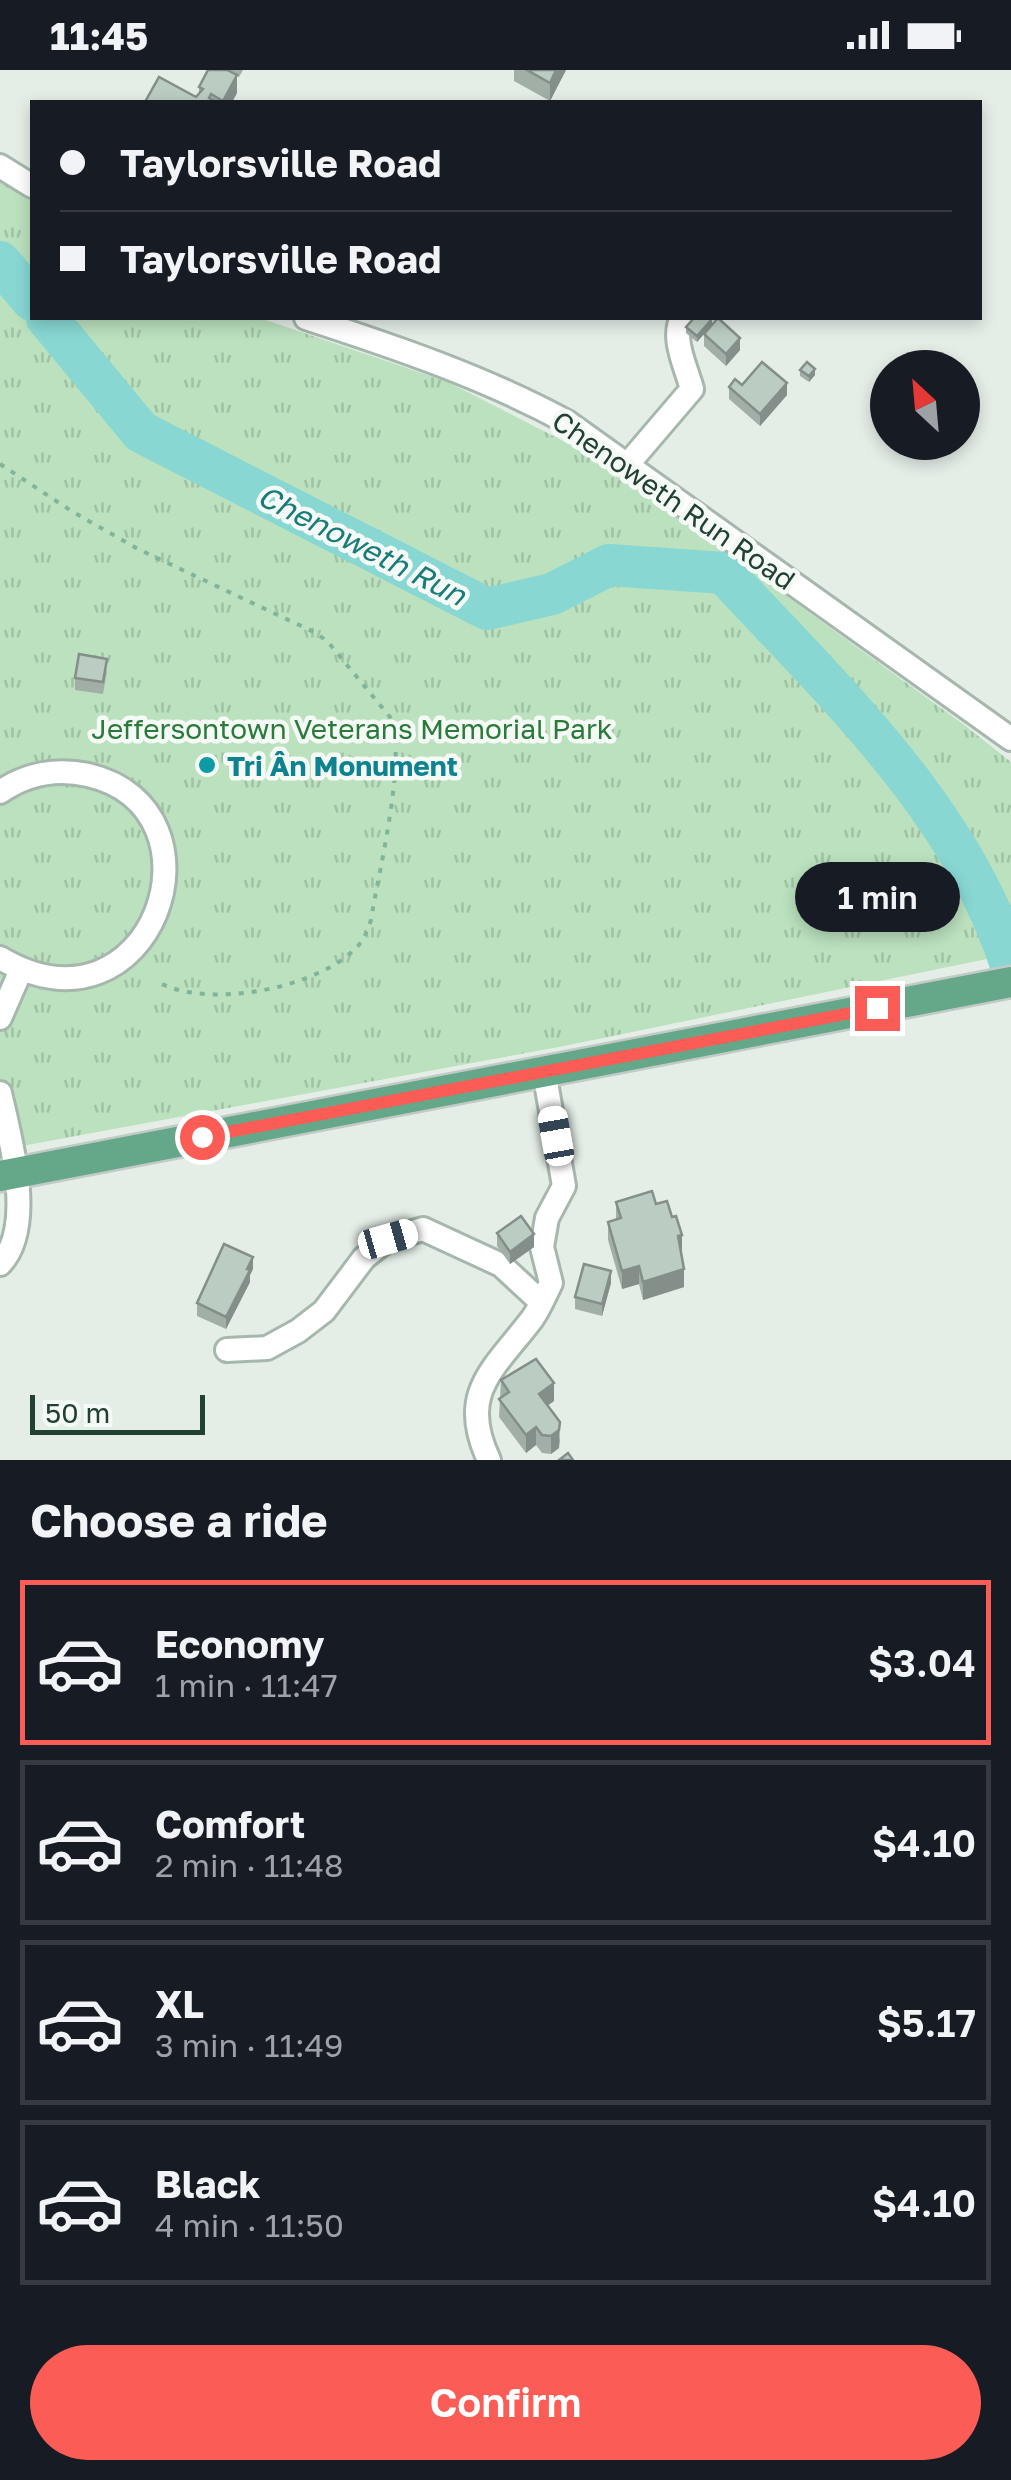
<!DOCTYPE html>
<html lang="en">
<head>
<meta charset="utf-8">
<style>
  :root { --surface:#171b24; --page:#20242c; --text:#f1f3f6; --muted:#9ea1a6; --line:#363941; --accent:#fb5c55 }
  body { margin:0; font-family:"Golos Text",sans-serif; background:var(--page); color:var(--text); height:100vh; display:flex; flex-direction:column; font-size:38px; white-space:nowrap }
  * { box-sizing:border-box; margin:0 }
  p { font-size:32px; color:var(--muted) }
  .icon { flex:none; width:55px; height:55px; fill:none; stroke:currentColor; stroke-width:2; stroke-linecap:round; stroke-linejoin:round }
  .map { position:relative; height:1390px; overflow:hidden }
  .panel { display:flex; flex-direction:column; background:var(--surface); flex:1 }
  .panel>* { flex:none }
  .guide { position:absolute; left:30px; top:30px; width:952px; height:220px; border-radius:0px; box-shadow:0 5px 15px #0003; display:grid; align-content:center; height:220px; padding:0 30px; background:var(--surface) }
  .needle { width:65px; rotate:334deg }
  .tools { position:absolute; left:870px; top:280px; display:grid; gap:20px }
  .tools a { display:grid; place-items:center; width:110px; height:110px; border-radius:50%; background:var(--surface); box-shadow:0 5px 15px #0003; font-size:50px }
  .scale { position:absolute; left:30px; bottom:25px; width:175px; box-sizing:border-box; padding-left:10px; border:5px solid #214132; border-top:0; font-size:28px; line-height:35px; white-space:nowrap; color:#214132; -webkit-text-stroke:8px #f5faf6; paint-order:stroke }
  .end { position:absolute; width:45px; height:45px; margin:-22px; border:12px solid #fb5c55; background:#fff; box-shadow:0 0 0 5px #fff }
  .from { border-radius:50% }
  .bubble { position:absolute; height:70px; border-radius:35px; background:var(--surface); box-shadow:0 5px 15px #0003; font-size:32px; font-weight:600; line-height:70px; text-align:center }
  .car { position:absolute; width:30px; height:60px; margin:-30px -15px; border-radius:12px; box-shadow:0 0 8px 2px #0007; background:linear-gradient(#fff 24%,#345 0 40%,#fff 0 76%,#345 0 86%,#fff 0) }
  .guide b { display:flex; align-items:center; gap:35px; height:95px; font-size:38px }
  .guide b+b { border-top:2px solid var(--line) }
  .guide i { width:25px; height:25px; background:var(--text) }
  ul { padding:0; list-style:none }
  li { display:flex; align-items:center; gap:30px; height:165px; margin:0 20px 15px; padding:0 10px; border:5px solid var(--line); border-radius:0px }
  li div { flex:1 }
  li b { display:block; font-size:38px }
  li em { font-style:normal; font-weight:600 }
  li.active { border-color:var(--accent) }
  li>.icon { width:90px; height:90px; stroke-width:1.5 }
  h2 { padding:0 30px; font-size:45px; line-height:120px }
  .button { display:flex; gap:20px; margin-top:auto; padding:20px 30px }
  .button a { flex:1; height:115px; border-radius:60px; background:var(--accent); color:#fff; font-size:40px; font-weight:600; line-height:115px; text-align:center }
  .status { display:flex; justify-content:space-between; align-items:center; height:70px; padding:0 50px; background:var(--surface); direction:ltr }
  .status svg { height:28px; fill:currentColor }
  .map>svg:first-child { display:block }
</style>
</head>
<body>
<div class="status"><b>11:45</b><svg viewBox="0 0 49 12"><path d="M0 12V9h3v3zM5 12V6h3v6zM10 12V3h3v9zM15 12V0h3v12zM26 1h20v11H26zM47 4h2v5h-2z"/></svg></div>
<div class="map">
<svg width="1011" height="1390" viewBox="0 0 1011 1390">
  <defs>
    <pattern id="grass-tufts" width="24" height="20" patternUnits="userSpaceOnUse" patternTransform="scale(2.5)"><rect width="24" height="20" fill="#bbe1be"/><path d="M3 7l-1-3M5 7V3M7 7l1-3M15 17l-1-3M17 17v-4M19 17l1-3" fill="none" stroke="#a0c2a4"/></pattern>
  </defs>
  <rect width="100%" height="100%" fill="#e4eee7"/>
  <path fill="url(#grass-tufts)" d="M0,108L32,131V248H260L448,312L569,374L663,437L963,654L1011,692V884L564,976L0,1080Z"/>
  <g fill="none" stroke-linecap="round" stroke-linejoin="round">
    <path stroke="#88d7d3" stroke-width="42" d="M0,192L32,230
      M47,248L141,362L487,539L552,524L609,495L724,503C833,621 961,739 1011,895"/>
    <g stroke="#a6b7ad" stroke-width="28">
      <path id="minor" d="M0,96L32,116
        M306,248C395,277 484,307 567,352L1011,669
        M628,394L692,319C686,297 671,268 682,248
        M0,722C26,704 57,698 88,705C234,739 152,978 0,888
        M0,948L21,900
        M0,1023C10,1068 36,1157 0,1194
        M227,1280L267,1278L298,1261L324,1241L364,1188L388,1169L423,1159L501,1195L541,1232
        M489,1390C457,1323 494,1299 532,1249C540,1238 545,1225 551,1213L542,1177L547,1148L564,1116L544,1001"/>
    </g>
    <g stroke="#c1cac6" stroke-width="35">
      <path id="major" d="M0,1106L1011,912"/>
    </g>
    <path stroke="#82b49a" stroke-width="4" stroke-dasharray="5 8" stroke-linecap="butt" d="M0,394L73,442L138,479L316,563L328,572L390,647C408,686 378,804 371,850C367,861 364,870 356,878C316,919 206,940 156,911"/>
    <use href="#minor" stroke="#fff" stroke-width="22"/>
    <use href="#major" stroke="#65a789" stroke-width="30"/>
  </g>
  <path fill="#a1afa7" d="M208,0H243L239,7L237,6V23L232,32H145L196,27L199,24V17Z
    M514,0H566L550,31L514,11Z
    M694,248L712,249V255L706,262L718,248L740,268V280L726,296L704,276V264L697,272L686,263V257Z
    M800,300L815,305L809,312L800,306Z
    M742,315L787,325L760,356L729,329V317Z
    M107,601L103,624L75,620V608Z
    M616,1132L656,1134L682,1182L684,1217L643,1230L639,1214L622,1219L608,1170V1152L616,1150Z
    M497,1163L534,1177L510,1194L497,1176Z
    M253,1199L250,1205V1212L226,1259L197,1246V1233Z
    M611,1213L602,1246L575,1239V1227Z
    M501,1310L554,1331L548,1335L560,1370L559,1378L551,1384L542,1383L536,1375L526,1383L499,1347Z"/>
  <path fill="#838f88" d="M556,0H566L550,31V13Z
    M237,5V23L232,32H223Z
    M712,249V255L697,272V266Z
    M740,268V280L726,296V284Z
    M815,299V305L809,312V306Z
    M787,313V325L760,356V344Z
    M534,1164V1177L510,1194V1182Z
    M682,1165V1182L678,1184V1166Z
    M253,1187V1199L250,1205V1212L226,1259V1247Z
    M639,1196V1214L622,1219V1201Z
    M684,1199V1217L643,1230V1212Z
    M611,1201V1213L602,1246V1234Z
    M554,1313V1331L539,1342V1324Z
    M560,1352L559,1378L551,1384V1366Z
    M536,1357V1375L526,1383V1365Z"/>
  <path fill="#bbccc2" stroke="#838f88" stroke-width="2.5" d="M208,0H227L237,5L223,31L211,24L209,28L217,32H145L159,7L196,27L203,19L199,17Z
    M527,0H556L550,13Z
    M694,248L712,249L697,266L686,257Z
    M718,248L740,268L726,284L704,264Z
    M762,292L787,313L760,344L729,317L735,309L742,315Z
    M807,292L815,299L809,306L800,300Z
    M79,584L107,589L103,612L75,608Z
    M652,1121L656,1134L667,1131L672,1147L676,1146L682,1165L678,1166L684,1199L643,1212L639,1196L622,1201L608,1152L621,1148L616,1132Z
    M521,1146L534,1164L510,1182L497,1163Z
    M224,1174L253,1187L247,1199L250,1200L226,1247L197,1233Z
    M584,1194L611,1201L602,1234L575,1227Z
    M536,1289L554,1313L539,1324L560,1352L559,1360L551,1366L542,1365L536,1357L526,1365L499,1329L509,1322L501,1310Z
    M568,1383L573,1390H559Z"/>
  <g fill="none" stroke-linecap="round" stroke-linejoin="round">
    <path stroke="#fb5c55" stroke-width="12" d="M202,1067L877,938"/>
  </g>
  <circle fill="#0f9aa8" stroke="#f5faf6" stroke-width="4" cx="207" cy="695" r="10"/>
  <g text-anchor="middle" dominant-baseline="central" stroke-width="9" stroke-linejoin="round" paint-order="stroke">
    <g font-size="28" fill="#214132" stroke="#f5faf6">
      <text transform="translate(674 430) rotate(35)">Chenoweth Run Road</text>
    </g>
    <g font-size="28" fill="#287b38" stroke="#f5faf6">
      <text x="352" y="658">Jeffersontown Veterans Memorial Park</text>
    </g>
    <g font-size="28" font-weight="bold" fill="#0d838f" stroke="#f5faf6" text-anchor="start">
      <text x="227" y="695">Tri Ân Monument</text>
    </g>
    <g font-size="30" font-style="italic" fill="#177c7a" stroke="#f5faf6">
      <text transform="translate(362 475) rotate(27)">Chenoweth Run</text>
    </g>
  </g>
</svg>
<div class="tools">
<a><svg class="needle" viewBox="-14 -14 28 28"><path d="M0-13l5 13h-10z" fill="#e53935"/><path d="M0 13l5-13h-10z" fill="#9ea1a6"/></svg></a>
</div>
<div class="scale">50 m</div>
<i class="end from" style="left:202px;top:1067px"></i>
<i class="end" style="left:877px;top:938px"></i>
<div class="bubble" style="left:795px;top:792px;width:165px">1 min</div>
<i class="car" style="left:556px;top:1066px;rotate:350deg"></i>
<i class="car" style="left:388px;top:1169px;rotate:74deg"></i>
<div class="guide">
<b><i class="from"></i>Taylorsville Road</b>
<b><i></i>Taylorsville Road</b>
</div>
</div>
<section class="panel">
<h2>Choose a ride</h2>
<ul>
<li class="active"><svg class="icon" aria-label="car" viewBox="0 0 24 24"><path d="M5 17H2v-5l4-1 3-4h7l3 4 3 1v5h-3M9 17h6M6 11h13"/><circle cx="7" cy="17" r="2"/><circle cx="17" cy="17" r="2"/></svg><div><b>Economy</b><p>1 min · 11:47</p></div><em>$3.04</em></li>
<li><svg class="icon" aria-label="car" viewBox="0 0 24 24"><path d="M5 17H2v-5l4-1 3-4h7l3 4 3 1v5h-3M9 17h6M6 11h13"/><circle cx="7" cy="17" r="2"/><circle cx="17" cy="17" r="2"/></svg><div><b>Comfort</b><p>2 min · 11:48</p></div><em>$4.10</em></li>
<li><svg class="icon" aria-label="car" viewBox="0 0 24 24"><path d="M5 17H2v-5l4-1 3-4h7l3 4 3 1v5h-3M9 17h6M6 11h13"/><circle cx="7" cy="17" r="2"/><circle cx="17" cy="17" r="2"/></svg><div><b>XL</b><p>3 min · 11:49</p></div><em>$5.17</em></li>
<li><svg class="icon" aria-label="car" viewBox="0 0 24 24"><path d="M5 17H2v-5l4-1 3-4h7l3 4 3 1v5h-3M9 17h6M6 11h13"/><circle cx="7" cy="17" r="2"/><circle cx="17" cy="17" r="2"/></svg><div><b>Black</b><p>4 min · 11:50</p></div><em>$4.10</em></li>
</ul>
<div class="button"><a>Confirm</a></div>
</section>
</body>
</html>
